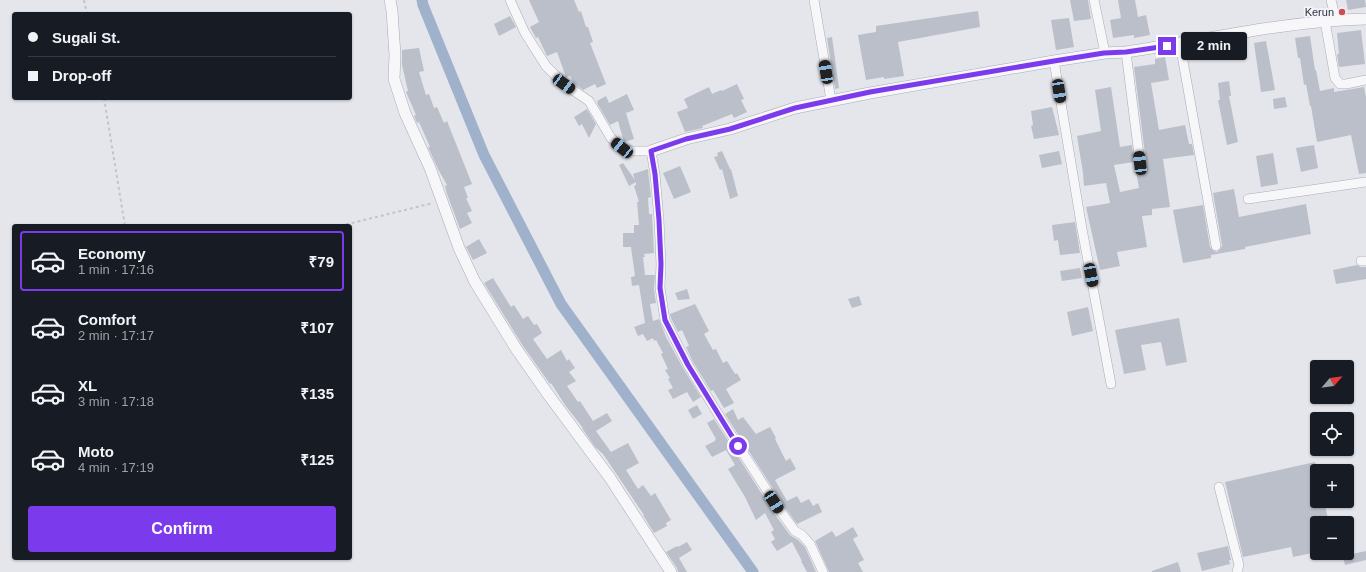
<!DOCTYPE html>
<html lang="en">
<head>
<meta charset="utf-8">
<style>
  :root { --surface:#171b24; --page:#20242c; --text:#f1f3f6; --muted:#9ea1a6; --line:#363941; --accent:#7c3aed }
  body { margin:0; font-family:Helvetica,sans-serif; background:var(--page); color:var(--text); height:100vh; display:flex; flex-direction:column; font-size:15px; white-space:nowrap }
  * { box-sizing:border-box; margin:0 }
  p { font-size:13px; color:var(--muted) }
  .icon { flex:none; width:22px; height:22px; fill:none; stroke:currentColor; stroke-width:2; stroke-linecap:round; stroke-linejoin:round }
  .map { position:relative; flex:1; overflow:hidden }
  .drawer { position:absolute; left:12px; top:224px; width:340px; height:336px; display:flex; flex-direction:column; background:var(--surface); border-radius:4px; box-shadow:0 1px 3px #0004 }
  .drawer>* { flex:none }
  .hud { position:absolute; left:12px; top:12px; width:340px; height:88px; border-radius:4px; box-shadow:0 1px 3px #0004; display:grid; align-content:center; height:88px; padding:0 16px; background:var(--surface) }
  .needle { width:26px; rotate:62deg }
  .tools { position:absolute; left:1310px; top:360px; display:grid; gap:8px }
  .tools a { display:grid; place-items:center; width:44px; height:44px; border-radius:4px; background:var(--surface); box-shadow:0 1px 3px #0004; font-size:20px }
  .end { position:absolute; width:18px; height:18px; margin:-9px; border:5px solid #7c3aed; background:#fff; box-shadow:0 0 0 2px #fff }
  .from { border-radius:50% }
  .bubble { position:absolute; height:28px; border-radius:4px; background:var(--surface); box-shadow:0 1px 3px #0004; font-size:13px; font-weight:600; line-height:28px; text-align:center }
  .car { position:absolute; width:12px; height:24px; margin:-12px -6px; border-radius:5px; box-shadow:0 0 3px 1px #0007; background:linear-gradient(#222 24%,#8ab4d8 0 40%,#222 0 76%,#8ab4d8 0 86%,#222 0) }
  .hud b { display:flex; align-items:center; gap:14px; height:38px; font-size:15px }
  .hud b+b { border-top:1px solid var(--line) }
  .hud i { width:10px; height:10px; background:var(--text) }
  ul { padding:7px 0 0; list-style:none }
  li { display:flex; align-items:center; gap:12px; height:60px; margin:0 8px 6px; padding:0 8px; border:2px solid transparent; border-radius:4px }
  li div { flex:1 }
  li b { display:block; font-size:15px }
  li em { font-style:normal; font-weight:600 }
  li.current { border-color:var(--accent) }
  li>.icon { width:36px; height:36px; stroke-width:1.5 }
  .button { display:flex; gap:8px; margin-top:auto; padding:8px 16px }
  .button a { flex:1; height:46px; border-radius:4px; background:var(--accent); color:#fff; font-size:16px; font-weight:600; line-height:46px; text-align:center }
  .map>svg:first-child { display:block }
</style>
</head>
<body>
<div class="map">
<svg width="1366" height="572" viewBox="0 0 1366 572">
  <rect width="100%" height="100%" fill="#e4e6ec"/>
  <g fill="none" stroke-linecap="round" stroke-linejoin="round">
    <path stroke="#9fb1cb" stroke-width="11" d="M422,0L423,5L484,155L561,304L753,572"/>
  </g>
  <path fill="#bbbfc9" d="M529,0H574L579,12L581,11L586,27H588L593,42L590,43L606,84L597,88L595,84L583,90L574,83L570,76L566,77L557,52L547,56L538,37L536,38L530,27L539,22Z
    M1070,0H1088L1091,19L1074,21Z
    M1118,0H1135L1138,17L1146,15L1150,35L1134,38V35L1113,38L1110,20L1121,18Z
    M1346,0H1365L1366,7L1348,10Z
    M978,11L980,27L898,42L904,76L884,79V77L866,80L858,35L876,32V26Z
    M510,16L516,27L499,36L494,24Z
    M1069,18L1074,47L1056,50L1051,20Z
    M1361,30L1365,64L1339,67L1337,54H1339L1337,33Z
    M1310,36L1315,70H1316L1320,91L1334,88V92L1364,87L1366,97V173L1359,174L1351,135L1317,142L1311,106H1310L1306,84L1304,85L1300,58H1298L1295,38Z
    M832,37L839,88L835,89L827,38Z
    M1266,41L1275,90L1261,92L1254,43Z
    M419,48L424,71L419,72L426,95L429,94L434,108L437,107L444,123L447,121L472,184L464,187L468,198H466L472,211L467,213L472,223L460,229L447,194L445,186L447,185L438,169L428,147H430L419,122L417,123L414,116L416,115L406,92L408,91L402,65V50Z
    M1165,57L1169,80L1151,83L1159,130L1185,125L1189,144H1192L1194,155L1163,159L1170,207L1152,209V215L1142,216L1147,247L1117,252L1120,266L1100,270L1086,207L1110,203L1106,183L1084,186L1083,173L1077,136L1101,131L1095,90L1111,87L1120,147L1132,145L1134,162L1114,165L1120,192L1139,188L1135,166L1137,168L1141,169L1145,166L1146,162L1134,67L1155,64V59Z
    M1229,81L1231,96H1229L1238,142L1227,145L1218,100H1220L1218,83Z
    M737,84L744,99L741,100L747,112L734,118L732,114L702,126L703,128L685,132L677,112L688,108L684,99L709,87L712,94L721,90L722,91Z
    M627,94L634,110L626,113L634,139L624,142L618,121L610,125L597,103H598L597,101L606,96L609,103Z
    M1285,97L1287,107L1274,109L1273,99Z
    M1052,107L1059,135L1034,139L1031,126L1033,125L1031,111Z
    M587,109L596,124L589,138L582,124L579,126L574,117Z
    M1314,145L1318,168L1301,172L1296,148Z
    M722,151L730,169H731L738,196L730,199L722,169L720,170L714,157L718,156L717,153Z
    M1059,151L1062,164L1042,168L1039,155Z
    M1273,153L1278,184L1261,187L1256,156Z
    M623,163L635,180L633,174L648,169L651,197L648,198L649,214H652L654,253L644,254L645,257H643L645,275H655L654,289L656,303L650,304L653,321L659,319L666,337L683,368L701,397L693,402L687,392L673,399L668,390L673,388L668,379L670,378L665,370L668,369L661,354L663,353L656,340L654,341L653,338L647,341L643,334L638,336L634,327L645,323L639,285L632,286L631,277L635,276L631,247H623V233H634V225H639L637,202H639L634,186L636,185V182L629,186L619,165Z
    M680,166L691,192L674,199L663,173Z
    M1234,189L1239,217L1306,204L1311,234L1245,247V249L1211,255V258L1183,263L1173,210L1203,205L1210,247L1214,251L1217,252L1221,248L1222,245L1213,193Z
    M1075,222L1080,253L1060,255L1058,240L1054,241L1052,225Z
    M479,239L487,253L473,260L466,247Z
    M1357,265L1361,267H1366V279L1336,284L1333,270Z
    M1080,268L1082,278L1062,281L1060,271Z
    M493,278L511,307L514,305L523,319L528,316L534,325L537,324L542,333L533,339L547,359L561,350L567,361L569,359L575,368L569,372L576,381L567,386L578,402L580,401L593,421L607,413L612,421L596,431L611,452L628,443L639,463L626,470L638,489L643,485L651,496L655,493L671,520L666,523L667,526L654,533L643,515H644L603,454L595,447L582,428H583L565,405L551,383L550,384L523,346L484,283Z
    M687,289L690,299L678,300L675,293Z
    M859,296L862,305L852,308L848,299Z
    M695,304L709,331L704,334L713,350L716,349L723,363L727,361L735,374L737,373L741,380L726,389L734,403L724,408L713,390L711,391L693,362L686,347L689,346L682,330L678,332L671,318L670,314Z
    M1088,307L1093,331L1072,336L1067,312Z
    M1179,318L1187,362L1166,366L1161,342L1141,345L1146,370L1124,374L1115,330Z
    M697,405L702,414L693,419L688,410Z
    M733,409L738,420L743,417L756,434L770,427L776,438L775,439L786,461L790,458L796,469L775,480L787,501L797,496L801,503L809,499L813,506L818,503L822,512L797,524L786,509L725,414Z
    M714,419L776,516L790,535L798,540L805,547L816,572H807L801,561H802L792,542L777,551L771,542L775,539L771,532L774,530L765,513L756,520L745,497L728,469L735,465L726,450L712,457L705,446L715,441V440L716,439L707,423Z
    M1315,462L1317,470V501H1324L1329,523H1317V552L1293,557L1291,547L1243,557L1225,482Z
    M853,527L858,536L853,539L864,560L858,563L863,572H829L815,541L832,531L836,537Z
    M687,542L692,550L679,558L687,572H678L677,568L666,552L677,546L678,547Z
    M1228,546L1231,560H1229L1230,564L1202,571L1197,553Z
    M1366,551V560L1345,565L1343,556Z
    M1178,562L1181,572H1152V571Z"/>
  <g fill="none" stroke-linecap="round" stroke-linejoin="round">
    <g stroke="#a9acb6" stroke-width="10">
      <path id="minor" d="M510,0L525,33L546,66L564,84L589,101L611,138L622,148L631,151H651L655,174L659,220L661,264L660,288L665,320L688,365L723,422L781,512L795,531L802,535L810,544L823,572
        M814,0L831,100
        M1094,0L1105,53
        M1331,0L1336,20
        M1325,21L1335,78L1340,84H1346L1366,80
        M1180,44L1216,246
        M1126,52L1140,163
        M1054,61L1082,229L1111,384
        M1248,199L1366,182
        M1361,261H1366
        M1219,487L1239,565L1237,572"/>
    </g>
    <g stroke="#a9acb6" stroke-width="12">
      <path id="tertiary" d="M390,0L392,11L395,55L394,79L405,113L430,168L459,248L475,282L517,350L550,397L610,478L671,572
        M651,151L686,139L730,129L795,108L870,93L1054,61L1105,53L1126,52C1206,40 1285,21 1366,19"/>
    </g>
    <path stroke="#c2c4cb" stroke-width="2" stroke-dasharray="3 3" stroke-linecap="butt" d="M84,0L87,14
      M104,98L125,226
      M340,226L433,203"/>
    <use href="#minor" stroke="#f7f7fa" stroke-width="9"/>
    <use href="#tertiary" stroke="#f7f7fa" stroke-width="11"/>
  </g>
  <g fill="none" stroke-linecap="round" stroke-linejoin="round">
    <path stroke="#7c3aed" stroke-width="5" d="M738,446L688,365L665,320L660,288L661,264L659,220L655,174L651,151L686,139L730,129L795,108L870,92L1054,61L1104,53L1126,52L1167,46"/>
  </g>
  <circle fill="#d04953" stroke="#f4f5f9" stroke-width="1.5" cx="1342" cy="12" r="4"/>
  <g text-anchor="middle" dominant-baseline="central" stroke-width="3.5" stroke-linejoin="round" paint-order="stroke">
    <g font-size="11" fill="#2b3244" stroke="#f4f5f9" text-anchor="end">
      <text x="1334" y="12">Kerun</text>
    </g>
  </g>
</svg>
<div class="tools">
<a><svg class="needle" viewBox="-14 -14 28 28"><path d="M0-13l5 13h-10z" fill="#e53935"/><path d="M0 13l5-13h-10z" fill="#9ea1a6"/></svg></a>
<a><svg class="icon" aria-label="locate" viewBox="0 0 24 24"><circle cx="12" cy="12" r="6"/><path d="M12 2v4M12 18v4M2 12h4M18 12h4"/></svg></a>
<a>+</a>
<a>−</a>
</div>
<i class="end from" style="left:738px;top:446px"></i>
<i class="end" style="left:1167px;top:46px"></i>
<div class="bubble" style="left:1181px;top:32px;width:66px">2 min</div>
<i class="car" style="left:826px;top:72px;rotate:351deg"></i>
<i class="car" style="left:564px;top:84px;rotate:126deg"></i>
<i class="car" style="left:1059px;top:91px;rotate:171deg"></i>
<i class="car" style="left:622px;top:148px;rotate:309deg"></i>
<i class="car" style="left:1140px;top:163px;rotate:353deg"></i>
<i class="car" style="left:1091px;top:275px;rotate:169deg"></i>
<i class="car" style="left:774px;top:502px;rotate:147deg"></i>
<div class="hud">
<b><i class="from"></i>Sugali St.</b>
<b><i></i>Drop-off</b>
</div>
<section class="drawer">
<ul>
<li class="current"><svg class="icon" aria-label="car" viewBox="0 0 24 24"><path d="M5 17H2v-5l4-1 3-4h7l3 4 3 1v5h-3M9 17h6M6 11h13"/><circle cx="7" cy="17" r="2"/><circle cx="17" cy="17" r="2"/></svg><div><b>Economy</b><p>1 min · 17:16</p></div><em>₹79</em></li>
<li><svg class="icon" aria-label="car" viewBox="0 0 24 24"><path d="M5 17H2v-5l4-1 3-4h7l3 4 3 1v5h-3M9 17h6M6 11h13"/><circle cx="7" cy="17" r="2"/><circle cx="17" cy="17" r="2"/></svg><div><b>Comfort</b><p>2 min · 17:17</p></div><em>₹107</em></li>
<li><svg class="icon" aria-label="car" viewBox="0 0 24 24"><path d="M5 17H2v-5l4-1 3-4h7l3 4 3 1v5h-3M9 17h6M6 11h13"/><circle cx="7" cy="17" r="2"/><circle cx="17" cy="17" r="2"/></svg><div><b>XL</b><p>3 min · 17:18</p></div><em>₹135</em></li>
<li><svg class="icon" aria-label="car" viewBox="0 0 24 24"><path d="M5 17H2v-5l4-1 3-4h7l3 4 3 1v5h-3M9 17h6M6 11h13"/><circle cx="7" cy="17" r="2"/><circle cx="17" cy="17" r="2"/></svg><div><b>Moto</b><p>4 min · 17:19</p></div><em>₹125</em></li>
</ul>
<div class="button"><a>Confirm</a></div>
</section>
</div>
</body>
</html>
